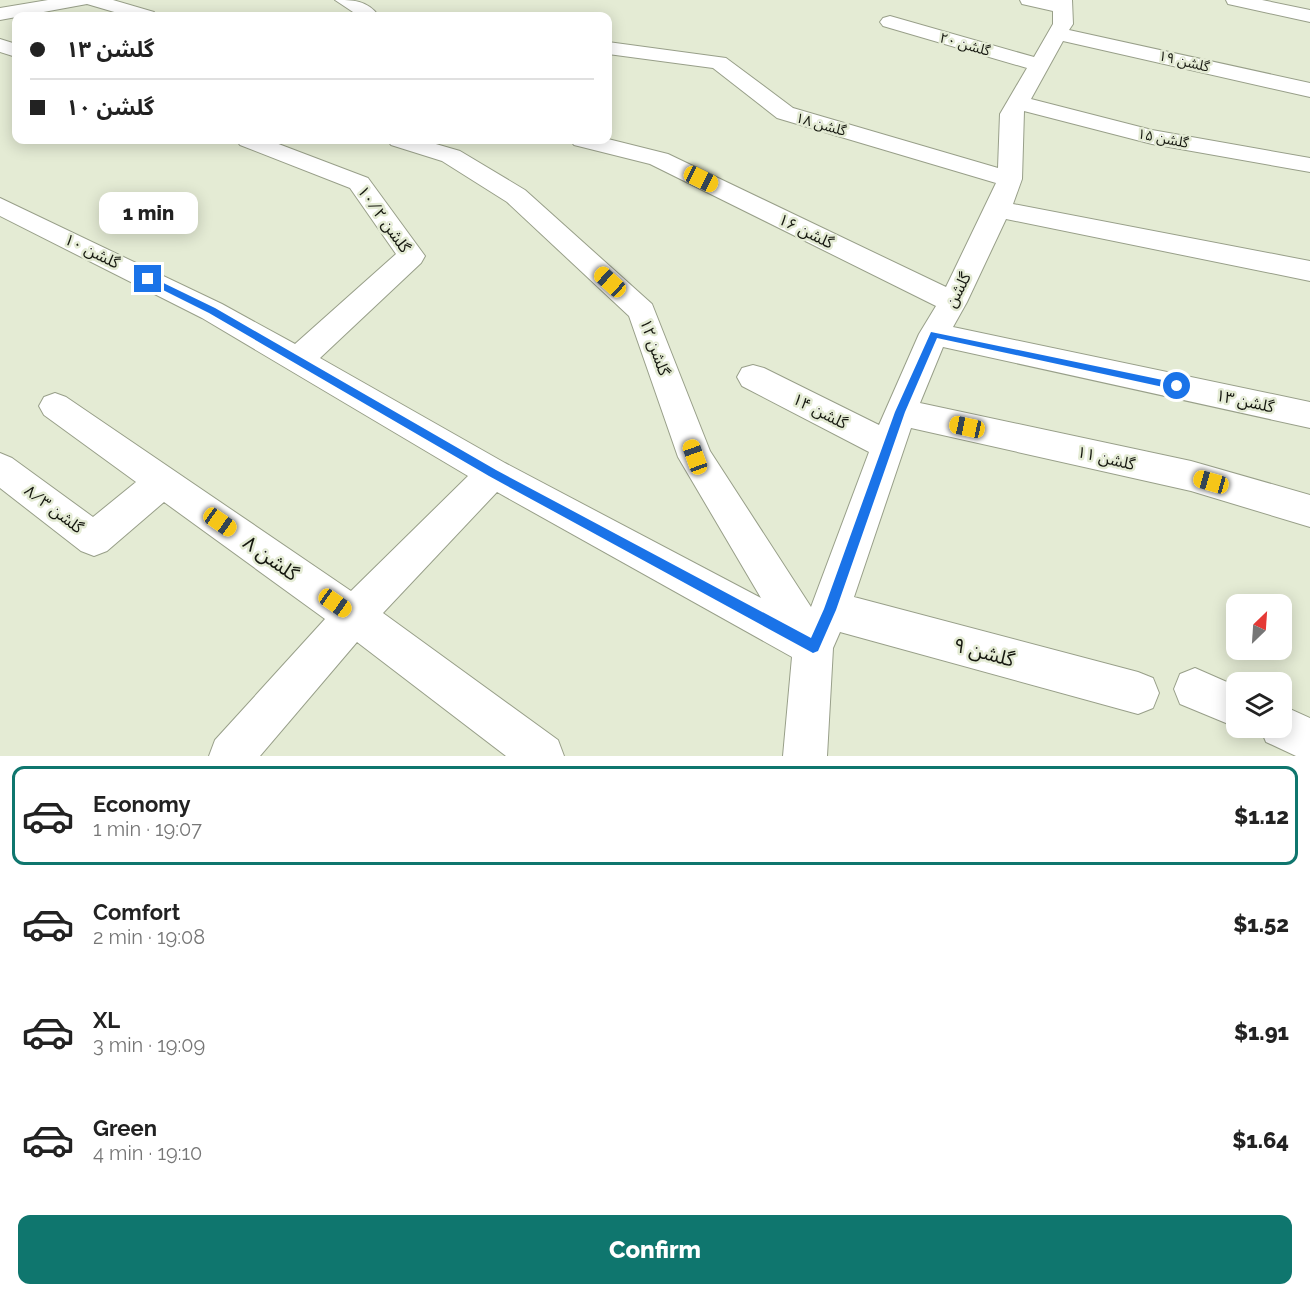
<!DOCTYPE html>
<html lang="en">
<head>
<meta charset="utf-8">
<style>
  :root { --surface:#fff; --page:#f2f2f2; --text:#222; --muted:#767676; --line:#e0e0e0; --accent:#0f766e }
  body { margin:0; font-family:Raleway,"Noto Sans Arabic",sans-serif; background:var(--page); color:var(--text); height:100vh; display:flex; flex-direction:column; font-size:22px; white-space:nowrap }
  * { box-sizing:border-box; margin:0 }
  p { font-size:20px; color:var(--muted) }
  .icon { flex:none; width:33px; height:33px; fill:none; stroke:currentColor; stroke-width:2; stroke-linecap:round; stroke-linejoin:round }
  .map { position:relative; height:756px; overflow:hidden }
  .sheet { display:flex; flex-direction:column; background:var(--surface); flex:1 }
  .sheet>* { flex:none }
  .guide { position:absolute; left:12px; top:12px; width:600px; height:132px; border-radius:12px; box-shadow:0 3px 15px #0003; display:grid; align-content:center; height:132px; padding:0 18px; background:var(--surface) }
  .needle { width:39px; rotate:25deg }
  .tools { position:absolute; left:1226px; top:594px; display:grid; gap:12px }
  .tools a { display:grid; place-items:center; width:66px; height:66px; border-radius:12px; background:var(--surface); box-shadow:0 3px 15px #0003; font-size:30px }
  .end { position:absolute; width:27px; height:27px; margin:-14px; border:8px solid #1a73e8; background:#fff; box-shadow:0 0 0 3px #fff }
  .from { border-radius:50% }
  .bubble { position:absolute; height:42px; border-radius:12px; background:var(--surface); box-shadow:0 3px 15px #0003; font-size:20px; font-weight:800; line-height:42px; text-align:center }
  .car { position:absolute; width:18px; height:36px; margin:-18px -9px; border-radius:8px; box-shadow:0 0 4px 2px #0007; background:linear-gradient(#f5c518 24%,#345 0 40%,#f5c518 0 76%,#345 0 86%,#f5c518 0) }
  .guide b { display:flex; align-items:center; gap:21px; height:57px; font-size:22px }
  .guide b+b { border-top:2px solid var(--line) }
  .guide i { width:15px; height:15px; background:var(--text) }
  ul { padding:10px 0 0; list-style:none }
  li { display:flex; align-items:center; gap:18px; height:99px; margin:0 12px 9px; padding:0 6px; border:3px solid transparent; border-radius:12px }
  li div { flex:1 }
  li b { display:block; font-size:22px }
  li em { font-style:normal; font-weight:800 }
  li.selected { border-color:var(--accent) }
  li>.icon { width:54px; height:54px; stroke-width:1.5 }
  .cta { display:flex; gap:12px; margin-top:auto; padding:12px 18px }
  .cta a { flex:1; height:69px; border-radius:12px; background:var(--accent); color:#fff; font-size:24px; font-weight:800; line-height:69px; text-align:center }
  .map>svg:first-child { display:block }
</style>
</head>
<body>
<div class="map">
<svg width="1310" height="756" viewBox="0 0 1310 756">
  <rect width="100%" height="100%" fill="#e4ebd4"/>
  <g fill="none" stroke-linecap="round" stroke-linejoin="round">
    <g stroke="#989f89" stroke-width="2">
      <path id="minor" d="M48,0H113L154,12L157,16H128L87,4L0,20V8Z
        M335,0C353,0 367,0 379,16H359Z
        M1020,0H1072L1073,24L1069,30L1310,83V97L1063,41L1031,99L1152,130L1310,158V172L1152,144L1024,111L1022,179L1013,204L1310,261V281L1006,219L967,302L953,327L1310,402V428L943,347L920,403L1191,461L1310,495V527L1191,491L911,428L854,597L1138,672L1153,678L1159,693L1153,708L1138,714L840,632L833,648L827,756H783L792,657L497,492L383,613L558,740L564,756H506L357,642L260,756H209L215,740L325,619L164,502L107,551L94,556L81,551L0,488V453L12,458L93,517L136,482L44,415L39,406L44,397L55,393L66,397L351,591L468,476L202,318L0,216V198L222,304L295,344L396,254L350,188L240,145L236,140H268L368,178L425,256L421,263L320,358L505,463L761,598L678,457L629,316L507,202L442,161L391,145L387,140H422L460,151L525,190L652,304L710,451L811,607L869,452L742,386L737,377L742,368L753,365L764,368L879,425L919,334L936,306L650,164L574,145L570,140L608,139L668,154L946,287L996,183L777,118L713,68L608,54V42L726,58L793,108L998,168L1000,114L1027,68L883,26L880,22L883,18L890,16L1034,57L1053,24V11L1022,4Z
        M1226,0H1262L1310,10V22L1228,4Z
        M0,39L16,44V57L0,52Z
        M1195,668L1236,686L1238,728L1180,704L1174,689L1180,674Z
        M1281,705L1310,718V756H1296L1266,742L1260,728H1281Z"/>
    </g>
    <use href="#minor" fill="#fff" fill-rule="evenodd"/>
  </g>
  <path fill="#1a73e8" d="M145,277H151L215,308L496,470L811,638L824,609L895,412L931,332L1177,383L1182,386L1177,390L937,338L905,412L836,610L818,651L813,653L489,476L209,313L145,281Z"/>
  <g text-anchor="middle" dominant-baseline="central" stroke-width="5" stroke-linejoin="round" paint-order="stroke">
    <g font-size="14" fill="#15170f" stroke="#e4ebd4">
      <text transform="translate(965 44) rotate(16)">گلشن ۲۰</text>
      <text transform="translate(1184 61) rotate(13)">گلشن ۱۹</text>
      <text transform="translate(821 124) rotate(16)">گلشن ۱۸</text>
      <text transform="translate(1163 138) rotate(11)">گلشن ۱۵</text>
    </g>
    <g font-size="16" fill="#15170f" stroke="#e4ebd4">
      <text transform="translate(384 219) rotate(54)">گلشن ۱۰/۲</text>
      <text transform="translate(806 231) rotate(26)">گلشن ۱۶</text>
      <text transform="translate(92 251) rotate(26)">گلشن ۱۰</text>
      <text transform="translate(958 290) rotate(-63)">گلشن</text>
      <text transform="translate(655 347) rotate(70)">گلشن ۱۲</text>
      <text transform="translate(1245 401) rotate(12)">گلشن ۱۳</text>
      <text transform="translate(820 411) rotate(27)">گلشن ۱۴</text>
      <text transform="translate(1106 458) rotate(13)">گلشن ۱۱</text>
      <text transform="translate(54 509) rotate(37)">گلشن ۸/۳</text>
    </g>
    <g font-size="20" fill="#15170f" stroke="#e4ebd4">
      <text transform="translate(271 558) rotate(35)">گلشن ۸</text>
      <text transform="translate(984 652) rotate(15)">گلشن ۹</text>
    </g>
  </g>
</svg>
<div class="tools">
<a><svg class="needle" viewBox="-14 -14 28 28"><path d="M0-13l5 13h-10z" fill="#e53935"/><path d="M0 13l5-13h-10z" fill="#767676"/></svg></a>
<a><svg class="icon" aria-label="layers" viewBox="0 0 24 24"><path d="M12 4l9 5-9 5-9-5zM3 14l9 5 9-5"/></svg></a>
</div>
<i class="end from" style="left:1177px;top:386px"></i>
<i class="end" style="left:148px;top:279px"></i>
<div class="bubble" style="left:99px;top:192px;width:99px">1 min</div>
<i class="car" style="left:701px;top:179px;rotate:116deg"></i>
<i class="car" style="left:610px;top:282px;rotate:312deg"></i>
<i class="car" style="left:967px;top:427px;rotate:282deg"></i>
<i class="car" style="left:695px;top:457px;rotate:340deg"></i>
<i class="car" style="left:1211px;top:482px;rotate:286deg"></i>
<i class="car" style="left:220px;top:522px;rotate:125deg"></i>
<i class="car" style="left:335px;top:603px;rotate:125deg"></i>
<div class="guide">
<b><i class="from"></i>گلشن ۱۳</b>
<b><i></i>گلشن ۱۰</b>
</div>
</div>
<section class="sheet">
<ul>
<li class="selected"><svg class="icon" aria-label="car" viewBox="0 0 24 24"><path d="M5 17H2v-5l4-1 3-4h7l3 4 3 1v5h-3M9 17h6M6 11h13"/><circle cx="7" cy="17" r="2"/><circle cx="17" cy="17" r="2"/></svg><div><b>Economy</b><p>1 min · 19:07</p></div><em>$1.12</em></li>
<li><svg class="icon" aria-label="car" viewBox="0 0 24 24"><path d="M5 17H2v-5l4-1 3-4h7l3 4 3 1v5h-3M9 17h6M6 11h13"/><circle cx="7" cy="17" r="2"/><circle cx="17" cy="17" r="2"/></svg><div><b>Comfort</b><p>2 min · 19:08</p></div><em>$1.52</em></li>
<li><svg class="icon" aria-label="car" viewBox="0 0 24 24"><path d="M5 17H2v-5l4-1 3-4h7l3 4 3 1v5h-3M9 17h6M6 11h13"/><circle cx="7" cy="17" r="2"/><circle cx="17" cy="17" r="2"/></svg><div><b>XL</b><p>3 min · 19:09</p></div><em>$1.91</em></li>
<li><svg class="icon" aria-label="car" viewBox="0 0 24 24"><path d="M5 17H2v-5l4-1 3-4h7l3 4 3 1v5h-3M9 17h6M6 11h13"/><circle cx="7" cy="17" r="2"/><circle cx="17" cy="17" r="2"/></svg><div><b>Green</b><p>4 min · 19:10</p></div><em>$1.64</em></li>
</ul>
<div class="cta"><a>Confirm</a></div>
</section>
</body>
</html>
